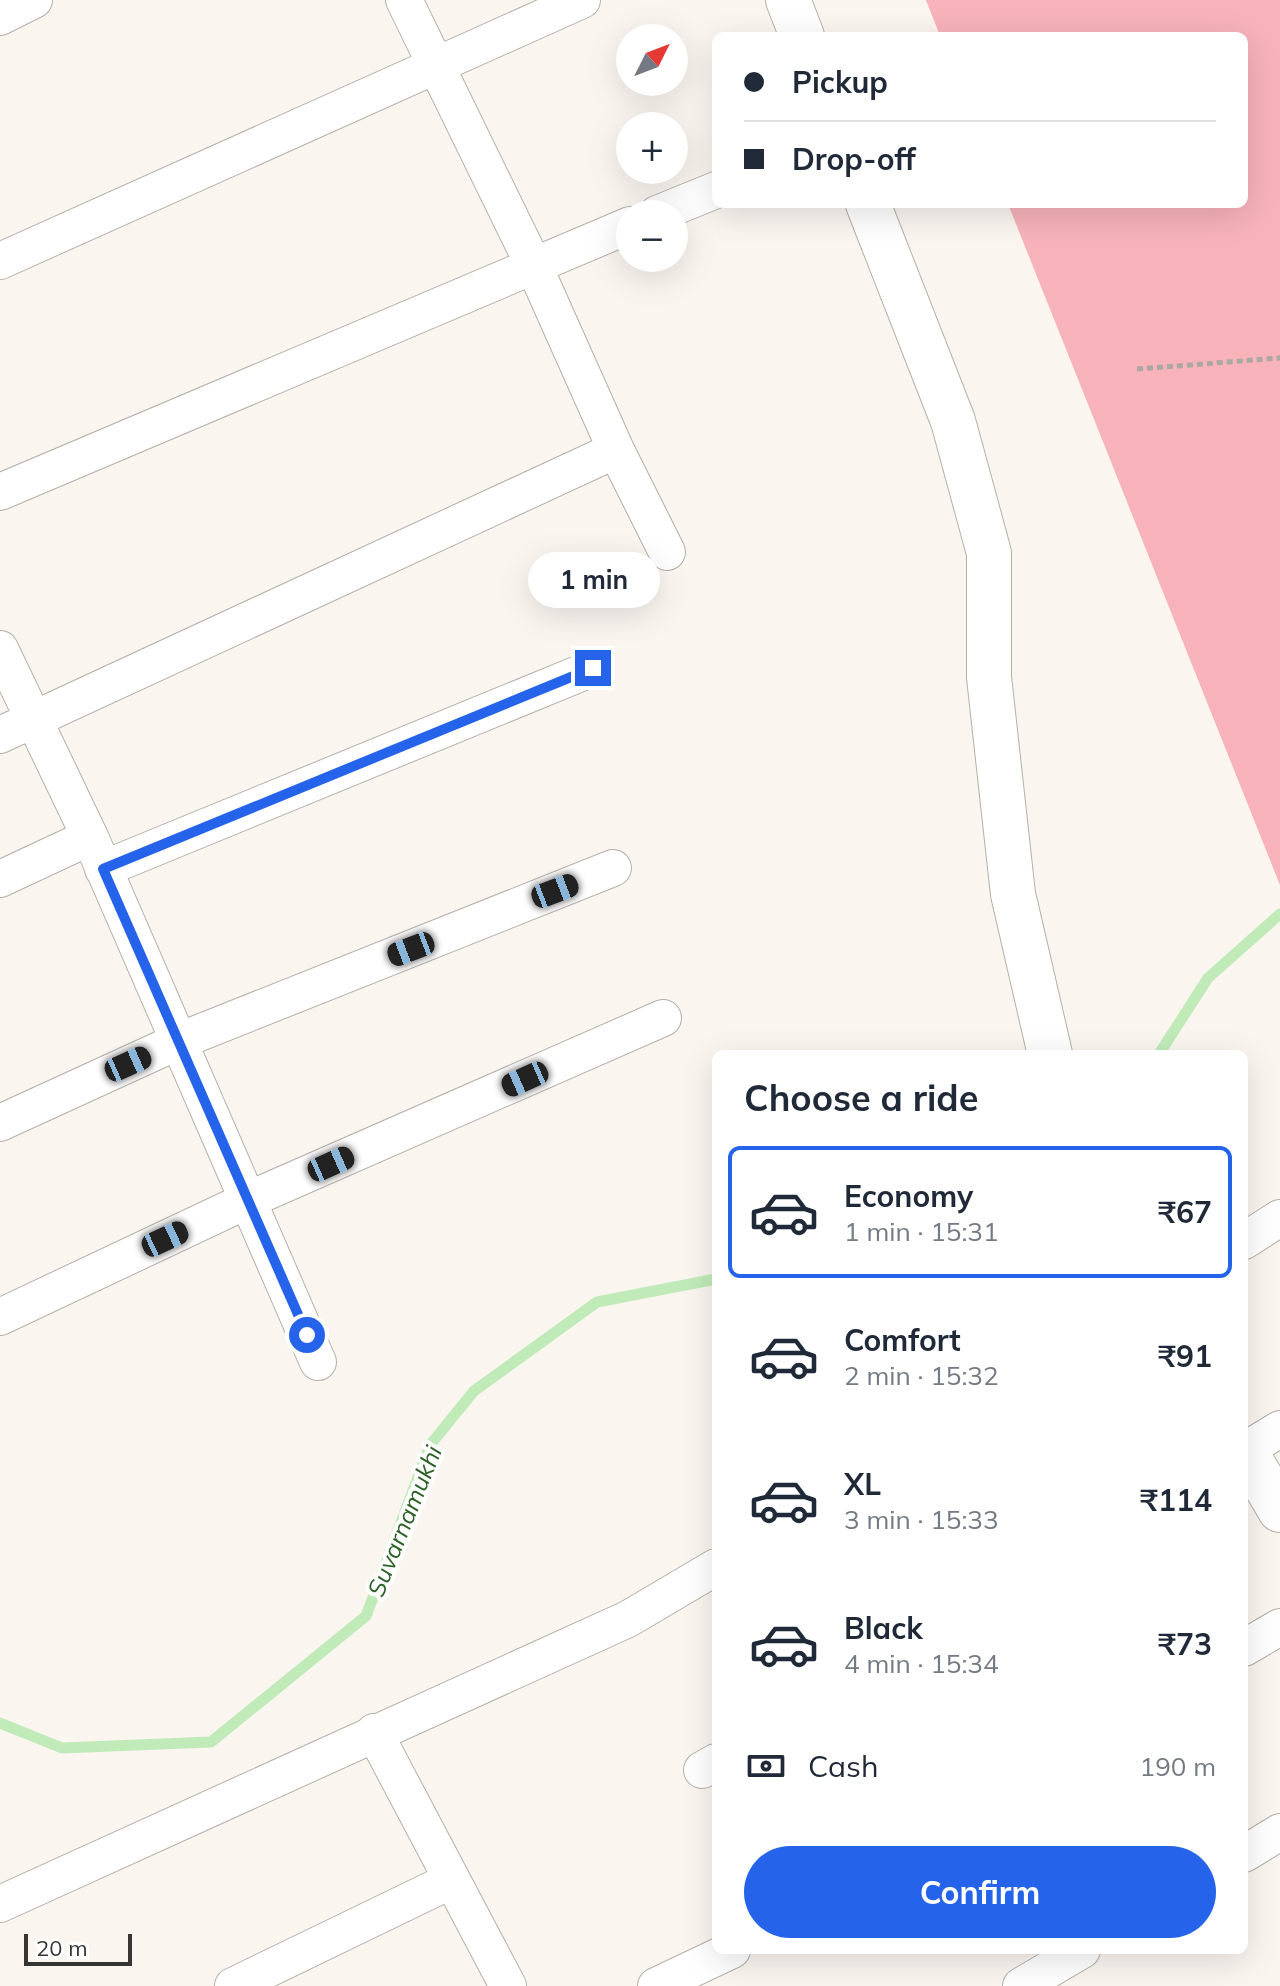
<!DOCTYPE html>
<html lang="en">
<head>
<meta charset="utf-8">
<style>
  :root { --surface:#fff; --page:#f2f2f3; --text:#1f2937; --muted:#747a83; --line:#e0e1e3; --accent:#2563eb }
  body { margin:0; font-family:Mulish,sans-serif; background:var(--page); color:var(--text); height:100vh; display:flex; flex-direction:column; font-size:30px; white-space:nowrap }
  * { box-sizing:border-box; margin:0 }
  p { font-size:26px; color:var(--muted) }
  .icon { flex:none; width:44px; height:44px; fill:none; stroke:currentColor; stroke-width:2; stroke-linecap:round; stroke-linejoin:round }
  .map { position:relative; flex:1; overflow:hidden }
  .panel { position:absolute; left:712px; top:1050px; width:536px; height:904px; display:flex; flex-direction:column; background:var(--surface); border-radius:12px; box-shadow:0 8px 32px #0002 }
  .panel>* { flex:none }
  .guide { position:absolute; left:712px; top:32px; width:536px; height:176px; border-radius:12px; box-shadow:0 8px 32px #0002; display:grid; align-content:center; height:176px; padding:0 32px; background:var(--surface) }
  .needle { width:52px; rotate:48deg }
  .controls { position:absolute; left:616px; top:24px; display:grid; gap:16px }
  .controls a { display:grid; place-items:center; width:72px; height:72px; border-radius:50%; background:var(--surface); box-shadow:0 8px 32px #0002; font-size:40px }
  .scale { position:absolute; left:24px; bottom:20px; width:108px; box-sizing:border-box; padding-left:8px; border:4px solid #373533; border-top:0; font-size:22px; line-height:28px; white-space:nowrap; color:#373533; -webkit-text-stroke:6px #fff; paint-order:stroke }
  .end { position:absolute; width:36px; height:36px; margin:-18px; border:10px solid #2563eb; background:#fff; box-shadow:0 0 0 4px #fff }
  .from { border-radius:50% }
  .bubble { position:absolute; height:56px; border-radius:28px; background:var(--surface); box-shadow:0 8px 32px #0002; font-size:26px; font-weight:700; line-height:56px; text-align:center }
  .car { position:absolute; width:24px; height:48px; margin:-24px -12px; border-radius:10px; box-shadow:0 0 6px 2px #0007; background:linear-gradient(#222 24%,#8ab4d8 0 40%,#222 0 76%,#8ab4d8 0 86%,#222 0) }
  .guide b { display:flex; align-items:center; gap:28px; height:76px; font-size:30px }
  .guide b+b { border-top:2px solid var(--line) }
  .guide i { width:20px; height:20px; background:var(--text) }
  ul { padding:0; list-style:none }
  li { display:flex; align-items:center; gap:24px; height:132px; margin:0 16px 12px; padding:0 16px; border:4px solid transparent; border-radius:12px }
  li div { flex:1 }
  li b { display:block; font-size:30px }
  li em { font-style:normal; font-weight:700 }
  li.active { border-color:var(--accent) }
  li>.icon { width:72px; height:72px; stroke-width:1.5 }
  h2 { padding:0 32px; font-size:36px; line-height:96px }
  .pay { display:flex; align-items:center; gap:20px; height:88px; padding:0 32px; font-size:30px }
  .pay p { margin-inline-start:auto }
  .cta { display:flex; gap:16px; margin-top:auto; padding:16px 32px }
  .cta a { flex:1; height:92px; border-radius:48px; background:var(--accent); color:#fff; font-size:32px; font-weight:700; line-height:92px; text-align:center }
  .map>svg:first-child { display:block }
</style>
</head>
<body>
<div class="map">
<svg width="1280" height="1986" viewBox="0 0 1280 1986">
  <rect width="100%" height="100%" fill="#faf5ef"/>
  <path fill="#f7b2ba" d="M926,0H1280V885L1008,204H1244V36H940Z"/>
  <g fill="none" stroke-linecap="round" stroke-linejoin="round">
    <path stroke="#c0ebb9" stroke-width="11" d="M1159,1054L1208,978L1280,914
      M0,1723L62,1748L211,1742L366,1616L430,1445L474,1391L597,1302L716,1279"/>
    <g stroke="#b4b0a9" stroke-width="38">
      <path id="minor" d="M404,0L533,264L616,450L667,552
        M0,17L34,0
        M657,214L716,190
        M0,261L582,0
        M0,492L630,225
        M0,649L90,837L318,1362
        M0,735L616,450
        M103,869L593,668
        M0,879L90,837
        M0,1123L179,1041L613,868
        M1244,1241L1280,1218
        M0,1317L248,1200L663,1018
        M1244,1451L1280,1429
        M1244,1648L1280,1627
        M374,1732L508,1986
        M702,1770L716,1762
        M1244,1854L1280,1832
        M0,1904L628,1619L716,1567
        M233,1986L452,1880
        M656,1986L732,1950
        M1021,1986L1082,1950"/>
    </g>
    <g stroke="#b4b0a9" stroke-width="46">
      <path id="tertiary" d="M788,0L802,36
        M868,204L953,421L989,553V677L1013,894L1050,1054
        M1244,1449L1280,1510"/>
    </g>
    <path stroke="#aba7a3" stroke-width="5" stroke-dasharray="6 4" stroke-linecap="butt" d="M1137,369L1280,358"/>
    <use href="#minor" stroke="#fff" stroke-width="36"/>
    <use href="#tertiary" stroke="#fff" stroke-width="44"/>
  </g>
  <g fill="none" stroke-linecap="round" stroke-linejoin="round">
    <path stroke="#2563eb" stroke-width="10" d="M307,1335L103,869L593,668"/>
  </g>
  <g text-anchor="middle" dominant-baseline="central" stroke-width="8" stroke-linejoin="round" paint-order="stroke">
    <g font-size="24" font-style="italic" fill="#2b6224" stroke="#fff">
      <text transform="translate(404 1521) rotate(-68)">Suvarnamukhi</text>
    </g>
  </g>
</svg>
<div class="controls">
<a><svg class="needle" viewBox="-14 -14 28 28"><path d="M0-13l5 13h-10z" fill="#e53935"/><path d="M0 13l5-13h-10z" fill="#747a83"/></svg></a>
<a>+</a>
<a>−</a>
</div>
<div class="scale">20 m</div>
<i class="end from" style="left:307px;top:1335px"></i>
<i class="end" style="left:593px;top:668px"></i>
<div class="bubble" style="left:528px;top:552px;width:132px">1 min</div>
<i class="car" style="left:555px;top:891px;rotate:69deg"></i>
<i class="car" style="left:411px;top:949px;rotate:249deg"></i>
<i class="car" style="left:128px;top:1064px;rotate:66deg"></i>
<i class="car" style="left:525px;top:1079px;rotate:246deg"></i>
<i class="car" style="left:331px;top:1164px;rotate:66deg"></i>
<i class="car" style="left:165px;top:1239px;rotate:65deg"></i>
<div class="guide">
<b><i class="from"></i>Pickup</b>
<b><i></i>Drop-off</b>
</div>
<section class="panel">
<h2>Choose a ride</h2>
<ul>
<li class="active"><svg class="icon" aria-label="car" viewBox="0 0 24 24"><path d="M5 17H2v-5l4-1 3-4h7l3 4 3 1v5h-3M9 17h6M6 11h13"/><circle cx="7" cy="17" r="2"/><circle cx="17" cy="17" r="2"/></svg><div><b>Economy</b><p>1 min · 15:31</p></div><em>₹67</em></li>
<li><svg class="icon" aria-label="car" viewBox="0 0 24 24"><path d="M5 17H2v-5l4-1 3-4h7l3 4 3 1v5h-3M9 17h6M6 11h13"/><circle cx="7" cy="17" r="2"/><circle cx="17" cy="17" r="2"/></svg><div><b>Comfort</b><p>2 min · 15:32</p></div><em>₹91</em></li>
<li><svg class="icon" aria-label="car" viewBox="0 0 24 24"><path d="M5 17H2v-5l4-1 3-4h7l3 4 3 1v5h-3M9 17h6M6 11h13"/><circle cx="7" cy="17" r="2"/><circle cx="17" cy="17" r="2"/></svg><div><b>XL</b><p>3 min · 15:33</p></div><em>₹114</em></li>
<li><svg class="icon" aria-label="car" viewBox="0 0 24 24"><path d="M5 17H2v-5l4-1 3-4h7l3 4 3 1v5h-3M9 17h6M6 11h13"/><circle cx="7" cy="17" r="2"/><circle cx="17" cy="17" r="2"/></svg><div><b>Black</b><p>4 min · 15:34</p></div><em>₹73</em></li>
</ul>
<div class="pay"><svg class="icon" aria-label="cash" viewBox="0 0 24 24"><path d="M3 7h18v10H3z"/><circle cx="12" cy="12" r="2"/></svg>Cash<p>190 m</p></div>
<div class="cta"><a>Confirm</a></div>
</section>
</div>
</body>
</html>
